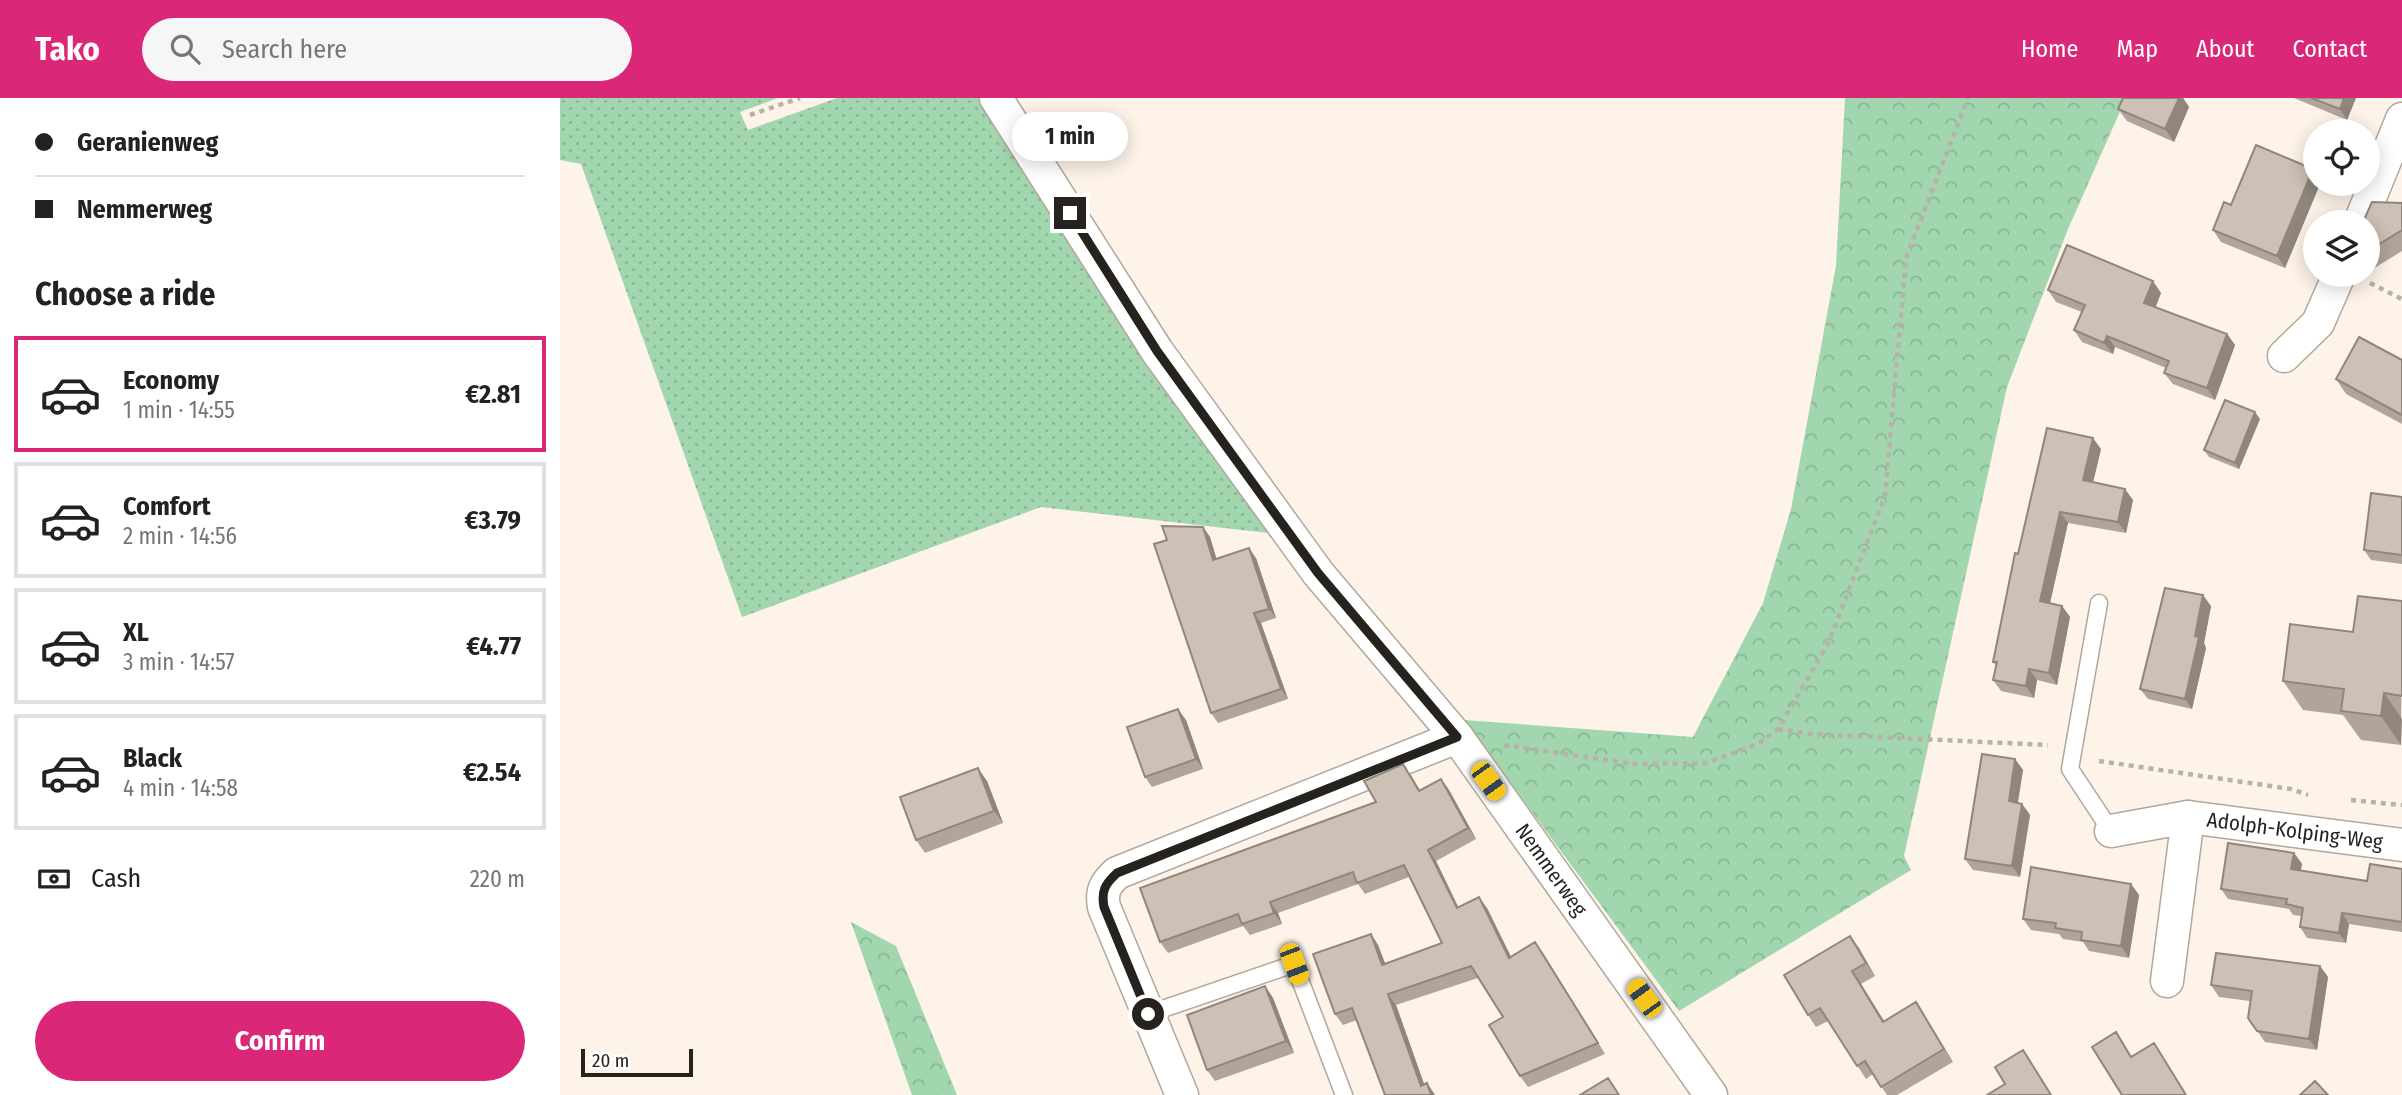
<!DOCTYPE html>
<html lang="en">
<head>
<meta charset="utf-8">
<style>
  :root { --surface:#fff; --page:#f6f6f6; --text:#222; --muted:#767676; --line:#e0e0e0; --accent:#db2777 }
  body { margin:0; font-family:"Fira Sans Condensed",sans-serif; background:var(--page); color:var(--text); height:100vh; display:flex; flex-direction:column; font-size:26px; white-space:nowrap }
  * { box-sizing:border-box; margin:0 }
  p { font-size:23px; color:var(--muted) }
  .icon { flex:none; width:38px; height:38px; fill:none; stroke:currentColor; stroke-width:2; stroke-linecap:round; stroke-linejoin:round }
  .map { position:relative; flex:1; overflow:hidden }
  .sheet { display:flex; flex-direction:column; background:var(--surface); width:560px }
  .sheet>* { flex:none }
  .banner { display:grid; align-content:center; height:154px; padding:0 35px; background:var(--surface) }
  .controls { position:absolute; left:1743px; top:21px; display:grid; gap:14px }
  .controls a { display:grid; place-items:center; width:77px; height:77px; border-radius:50%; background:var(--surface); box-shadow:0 4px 18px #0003; font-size:35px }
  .scale { position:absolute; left:21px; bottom:18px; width:112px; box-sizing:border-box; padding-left:7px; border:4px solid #26221d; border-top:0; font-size:19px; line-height:24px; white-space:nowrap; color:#26221d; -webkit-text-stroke:5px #fff; paint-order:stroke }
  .end { position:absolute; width:32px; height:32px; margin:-16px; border:9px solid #26221d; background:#fff; box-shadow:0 0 0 4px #fff }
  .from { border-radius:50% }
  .bubble { position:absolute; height:49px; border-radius:24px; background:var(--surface); box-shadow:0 4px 18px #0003; font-size:23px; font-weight:700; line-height:49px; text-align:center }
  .car { position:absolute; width:21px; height:42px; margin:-21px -10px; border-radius:9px; box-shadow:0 0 5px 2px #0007; background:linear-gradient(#f5c518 24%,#345 0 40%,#f5c518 0 76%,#345 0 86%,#f5c518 0) }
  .banner b { display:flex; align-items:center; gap:24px; height:66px; font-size:26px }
  .banner b+b { border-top:2px solid var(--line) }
  .banner i { width:18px; height:18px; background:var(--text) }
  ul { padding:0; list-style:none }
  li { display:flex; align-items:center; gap:21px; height:116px; margin:0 14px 10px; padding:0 21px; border:4px solid var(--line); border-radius:0px }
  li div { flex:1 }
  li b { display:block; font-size:26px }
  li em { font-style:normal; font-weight:700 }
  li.on { border-color:var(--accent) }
  li>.icon { width:63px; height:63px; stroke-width:1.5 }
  h2 { padding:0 35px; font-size:32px; line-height:84px }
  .pay { display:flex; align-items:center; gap:18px; height:77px; padding:0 35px; font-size:26px }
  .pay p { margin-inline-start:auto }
  .action { display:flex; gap:14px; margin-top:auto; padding:14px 35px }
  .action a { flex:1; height:80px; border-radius:42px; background:var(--accent); color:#fff; font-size:28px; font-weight:700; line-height:80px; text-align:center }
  header { display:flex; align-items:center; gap:42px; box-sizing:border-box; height:98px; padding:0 35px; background:var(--accent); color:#fff }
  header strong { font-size:33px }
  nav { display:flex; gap:38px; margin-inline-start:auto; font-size:24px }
  .search { width:490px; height:63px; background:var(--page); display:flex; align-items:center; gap:18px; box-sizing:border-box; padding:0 24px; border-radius:38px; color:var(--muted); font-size:26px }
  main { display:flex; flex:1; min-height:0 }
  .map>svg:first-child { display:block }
</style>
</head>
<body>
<header>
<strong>Tako</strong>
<div class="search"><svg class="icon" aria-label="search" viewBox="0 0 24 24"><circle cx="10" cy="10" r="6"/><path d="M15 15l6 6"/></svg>Search here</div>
<nav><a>Home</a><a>Map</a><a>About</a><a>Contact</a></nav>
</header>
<main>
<section class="sheet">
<div class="banner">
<b><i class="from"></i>Geranienweg</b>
<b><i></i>Nemmerweg</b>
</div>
<h2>Choose a ride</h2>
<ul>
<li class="on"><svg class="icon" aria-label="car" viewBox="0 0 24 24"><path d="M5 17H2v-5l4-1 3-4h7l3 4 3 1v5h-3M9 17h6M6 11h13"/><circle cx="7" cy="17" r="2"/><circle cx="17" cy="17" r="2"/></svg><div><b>Economy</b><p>1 min · 14:55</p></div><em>€2.81</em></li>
<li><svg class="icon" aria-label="car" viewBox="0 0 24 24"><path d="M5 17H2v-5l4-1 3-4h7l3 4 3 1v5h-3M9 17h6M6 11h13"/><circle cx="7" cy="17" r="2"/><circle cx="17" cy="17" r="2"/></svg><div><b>Comfort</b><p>2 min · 14:56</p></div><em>€3.79</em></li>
<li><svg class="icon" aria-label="car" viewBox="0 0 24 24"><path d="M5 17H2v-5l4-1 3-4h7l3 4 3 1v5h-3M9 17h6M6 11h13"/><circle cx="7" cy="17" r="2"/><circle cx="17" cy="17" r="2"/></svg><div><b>XL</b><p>3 min · 14:57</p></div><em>€4.77</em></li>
<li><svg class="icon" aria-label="car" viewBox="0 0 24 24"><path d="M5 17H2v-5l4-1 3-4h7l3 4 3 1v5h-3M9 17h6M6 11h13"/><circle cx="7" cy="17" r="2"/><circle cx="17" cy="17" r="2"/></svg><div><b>Black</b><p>4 min · 14:58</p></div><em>€2.54</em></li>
</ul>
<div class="pay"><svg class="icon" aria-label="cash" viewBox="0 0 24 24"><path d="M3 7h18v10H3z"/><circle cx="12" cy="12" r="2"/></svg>Cash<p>220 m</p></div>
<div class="action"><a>Confirm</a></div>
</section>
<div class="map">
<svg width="1842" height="997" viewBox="0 0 1842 997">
  <defs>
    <pattern id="grass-dots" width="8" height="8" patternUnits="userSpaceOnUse" patternTransform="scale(1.75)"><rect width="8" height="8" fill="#a1d6ae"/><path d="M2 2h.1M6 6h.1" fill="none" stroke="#8ab795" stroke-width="1.8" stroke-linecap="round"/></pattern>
    <pattern id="forest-crowns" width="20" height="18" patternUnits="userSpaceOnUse" patternTransform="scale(1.75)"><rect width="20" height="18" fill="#a1d6ae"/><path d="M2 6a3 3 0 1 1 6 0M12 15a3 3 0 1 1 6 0" fill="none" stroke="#8ab795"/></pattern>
  </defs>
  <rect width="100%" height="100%" fill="#fdf3e8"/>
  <path fill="url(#grass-dots)" d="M0,0H218L180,14L188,32L277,0H419L582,257L708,435L481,409L182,519L21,66L0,62Z"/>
  <path fill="url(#forest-crowns)" d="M1285,0H1566L1508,131L1447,289L1344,758L1351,772L1119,913L904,622L1133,639L1203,505L1231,411L1276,168Z
    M291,824L336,848L397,997H352Z"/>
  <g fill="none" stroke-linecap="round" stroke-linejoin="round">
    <g stroke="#b3a79b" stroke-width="19">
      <path id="lane" d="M1539,505L1510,671L1551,733
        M588,916L734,866L784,997"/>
    </g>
    <g stroke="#b3a79b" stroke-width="35">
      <g id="street">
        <path id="s1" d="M436,0L597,253L758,475L897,639L1151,997"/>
        <path d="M1800,124L1842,21"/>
        <path d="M1724,258L1758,225L1779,177"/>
        <path id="s2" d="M1551,733L1628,719L1842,747"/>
        <path d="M1607,883L1628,719"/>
        <path d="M622,997L544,809C541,793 545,786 557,775L897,639"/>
      </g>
    </g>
    <path stroke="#b9b1a8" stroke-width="4.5" stroke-dasharray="5 5" stroke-linecap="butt" d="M190,17L240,0
      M1810,185L1842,201
      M1218,631L1252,636L1488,647
      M944,647L1074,666L1146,665L1198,646L1218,631L1268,546L1325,398L1346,160L1408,0
      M1539,663L1731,691L1748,697
      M1791,702L1842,707"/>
    <use href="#lane" stroke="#fff" stroke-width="16"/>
    <use href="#street" stroke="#fff" stroke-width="32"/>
  </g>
  <path fill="#b0a59b" d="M1563,0H1623L1629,9L1614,44L1567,23L1558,11Z
    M1734,0H1796L1787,22Z
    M1753,71L1755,74V86H1760L1725,170L1661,144L1653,132L1671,107Z
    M1842,105V153L1808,174V124Z
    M1794,177H1803L1796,181Z
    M1488,192L1601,195L1596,209L1667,236L1675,247L1655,302L1613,286L1604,275L1606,270L1555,249L1553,256L1522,244L1514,232L1522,214L1496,204Z
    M1842,261V326L1786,296L1776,281Z
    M1700,321L1679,371L1649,359L1644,352Z
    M1541,351L1533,384L1573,402L1566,435L1508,425L1490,505L1502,508L1510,519L1497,587L1477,582L1474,600L1441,593L1433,582L1436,568L1433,564L1458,456Z
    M1842,399V466L1811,462L1804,452Z
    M643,429L650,439L656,461L696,460L716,520L701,525L728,601L658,625L651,615Z
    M1842,503L1841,647L1801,642L1783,617L1743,612L1723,583L1793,534Z
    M1651,508L1644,545L1646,550L1632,611L1588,601L1580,591Z
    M626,622L643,671L592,689L585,679Z
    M1455,661L1463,672L1458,705L1462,706L1470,717L1460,779L1413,772L1405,761Z
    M851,677L860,692L881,681L889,692L916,741L876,763L898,809L927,810L951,859L975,844L1045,956L968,989L960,978L943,919L918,880L836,907L864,986L867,985L875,997H825L797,922L783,927L775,916L811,836L818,847L825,866L882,845L849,779L805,796L798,786L718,815L722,826L690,837L683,828L608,855L600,844L816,704Z
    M427,683L443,725L365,755L356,742Z
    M1734,755L1742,766L1740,773L1807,783L1842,771V834L1789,826L1786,845L1747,840L1740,829L1741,818L1733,817L1729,811L1668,801L1661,791Z
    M1571,786L1579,797L1569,860L1529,853L1523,844L1503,841L1499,836L1471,832L1463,821Z
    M1290,838L1315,878L1301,886L1324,923L1356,904L1393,964L1337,997H1327L1313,976L1306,981L1268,923L1256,929L1248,917Z
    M1760,868L1768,879L1757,952L1705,944L1688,920L1690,903L1659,899L1651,887Z
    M705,888L713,900L734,955L655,983L647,972Z"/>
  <path fill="#90867e" d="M1619,0H1623L1629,9L1614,44L1605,31Z
    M1784,0H1796L1787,22L1780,11Z
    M1753,71L1755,74V86H1760L1725,170L1717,158Z
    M1593,183L1601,195L1592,216L1584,205Z
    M1667,236L1675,247L1655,302L1647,290Z
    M1547,238L1555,249L1553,256L1544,245Z
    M1695,314L1700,321L1679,371L1675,365Z
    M1533,340L1541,351L1531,393L1523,382Z
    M1565,391L1573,402L1566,435L1558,424Z
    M1500,414L1508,425L1488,514L1480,503Z
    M643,429L650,439L660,472L653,462Z
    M689,450L696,460L716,520L709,511Z
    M1643,497L1651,508L1644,545L1646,550L1632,611L1625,601Z
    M1502,508L1510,519L1497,587L1489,575Z
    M694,515L701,525L728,601L721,591Z
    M1469,571L1477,582L1474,600L1466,588Z
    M1824,595L1842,621L1841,647L1821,618Z
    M618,611L626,622L643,671L636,661Z
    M1455,661L1463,672L1456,714L1449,703Z
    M418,670L427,683L443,725L434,713Z
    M881,681L889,692L916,741L908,730Z
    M1462,706L1470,717L1460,779L1452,768Z
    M868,752L876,763L904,821L897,810Z
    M1734,755L1742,766L1739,782L1731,771Z
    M1571,786L1579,797L1569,860L1561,848Z
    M919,799L927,810L957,871L949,860Z
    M710,804L718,815L722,826L714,815Z
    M1782,815L1789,826L1786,845L1779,835Z
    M811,836L818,847L830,878L822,867Z
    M1290,838L1299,850L1315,878L1306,865Z
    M975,844L983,855L1045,956L1038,945Z
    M1760,868L1768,879L1757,952L1749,941Z
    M1292,873L1301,886L1332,936L1323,924Z
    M705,888L713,900L734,955L726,943Z
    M828,896L836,907L868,997L861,988Z
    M1356,904L1364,917L1393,964L1384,951Z
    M867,985L875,997H871Z"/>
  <path fill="#cdc0b4" stroke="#90867e" stroke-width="2" d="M1563,0H1619L1605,31L1558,11Z
    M1751,0H1784L1780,11Z
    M1696,47L1753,71L1717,158L1653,132L1664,104L1671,107Z
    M1812,104L1842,105V132L1808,153V124H1803Z
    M1507,147L1593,183L1584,205L1667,236L1647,290L1604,275L1609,263L1547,238L1544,245L1514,232L1525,207L1488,192Z
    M1799,239L1842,262V261V317L1776,281Z
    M1665,302L1695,314L1675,365L1644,352Z
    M1487,330L1533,340L1523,382L1565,391L1558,424L1500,414L1480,503L1502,508L1489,575L1469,571L1466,588L1433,582L1437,564H1433L1455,455L1458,456Z
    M1811,395L1842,399V457L1804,452Z
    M602,428L643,429L653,462L689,450L709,511L694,515L721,591L651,615L594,446L607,442Z
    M1605,490L1643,497L1635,538L1639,539L1625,601L1580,591Z
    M1798,498L1842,503V598L1824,595L1821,618L1781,613L1784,591L1723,583L1730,526L1793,534Z
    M618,611L636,661L585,679L567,629Z
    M1422,656L1455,661L1449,703L1462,706L1452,768L1405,761Z
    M843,666L859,693L881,681L908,730L868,752L897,810L919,799L949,860L975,844L1038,945L960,978L929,927L943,919L911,868L828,896L861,988L867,985L871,997H825L792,910L775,916L753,856L811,836L822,867L882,845L844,767L797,785L793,774L710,804L714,815L682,826L678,816L600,844L580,790L816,704L804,683Z
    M418,670L434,713L356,742L340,699Z
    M1668,745L1734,755L1731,771L1807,783L1810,766L1842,771V824L1782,815L1779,835L1740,829L1743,810L1726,806L1727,801L1661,791Z
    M1471,769L1571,786L1561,848L1521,842L1522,834L1495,830L1496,825L1463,821Z
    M1290,838L1306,865L1292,873L1323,924L1356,904L1384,951L1321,989L1305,963L1297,968L1260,910L1248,917L1224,877Z
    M1656,855L1760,868L1749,941L1697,933L1688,920L1692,893L1651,887Z
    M705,888L726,943L647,972L627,917Z
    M1556,934L1571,959L1594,945L1626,997H1562L1532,949Z
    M1463,952L1491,997H1427L1445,986L1435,969Z
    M1048,980L1059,997H1020Z
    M1755,983L1768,997H1740Z"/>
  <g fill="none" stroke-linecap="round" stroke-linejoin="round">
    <path stroke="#26221d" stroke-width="9" d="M510,115L597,253L758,475L897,639L557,775C545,786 541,793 544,809L588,916"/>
  </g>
  <g text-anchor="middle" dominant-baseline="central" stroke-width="7" stroke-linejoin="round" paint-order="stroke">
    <g font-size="21" fill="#26221d" stroke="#fff">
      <text stroke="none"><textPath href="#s2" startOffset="186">Adolph-Kolping-Weg</textPath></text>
      <text stroke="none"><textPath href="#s1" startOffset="952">Nemmerweg</textPath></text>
    </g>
  </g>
</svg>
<div class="controls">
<a><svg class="icon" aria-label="locate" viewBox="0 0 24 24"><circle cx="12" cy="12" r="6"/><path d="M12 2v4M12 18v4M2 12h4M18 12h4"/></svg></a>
<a><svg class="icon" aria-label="layers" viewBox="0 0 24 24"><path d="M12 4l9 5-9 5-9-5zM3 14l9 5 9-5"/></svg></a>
</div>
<div class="scale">20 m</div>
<i class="end from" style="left:588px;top:916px"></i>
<i class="end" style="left:510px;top:115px"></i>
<div class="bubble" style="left:452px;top:14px;width:116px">1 min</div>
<i class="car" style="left:928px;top:683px;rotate:144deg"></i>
<i class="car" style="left:734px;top:866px;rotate:159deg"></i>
<i class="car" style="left:1084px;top:900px;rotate:324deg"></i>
</div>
</main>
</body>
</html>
